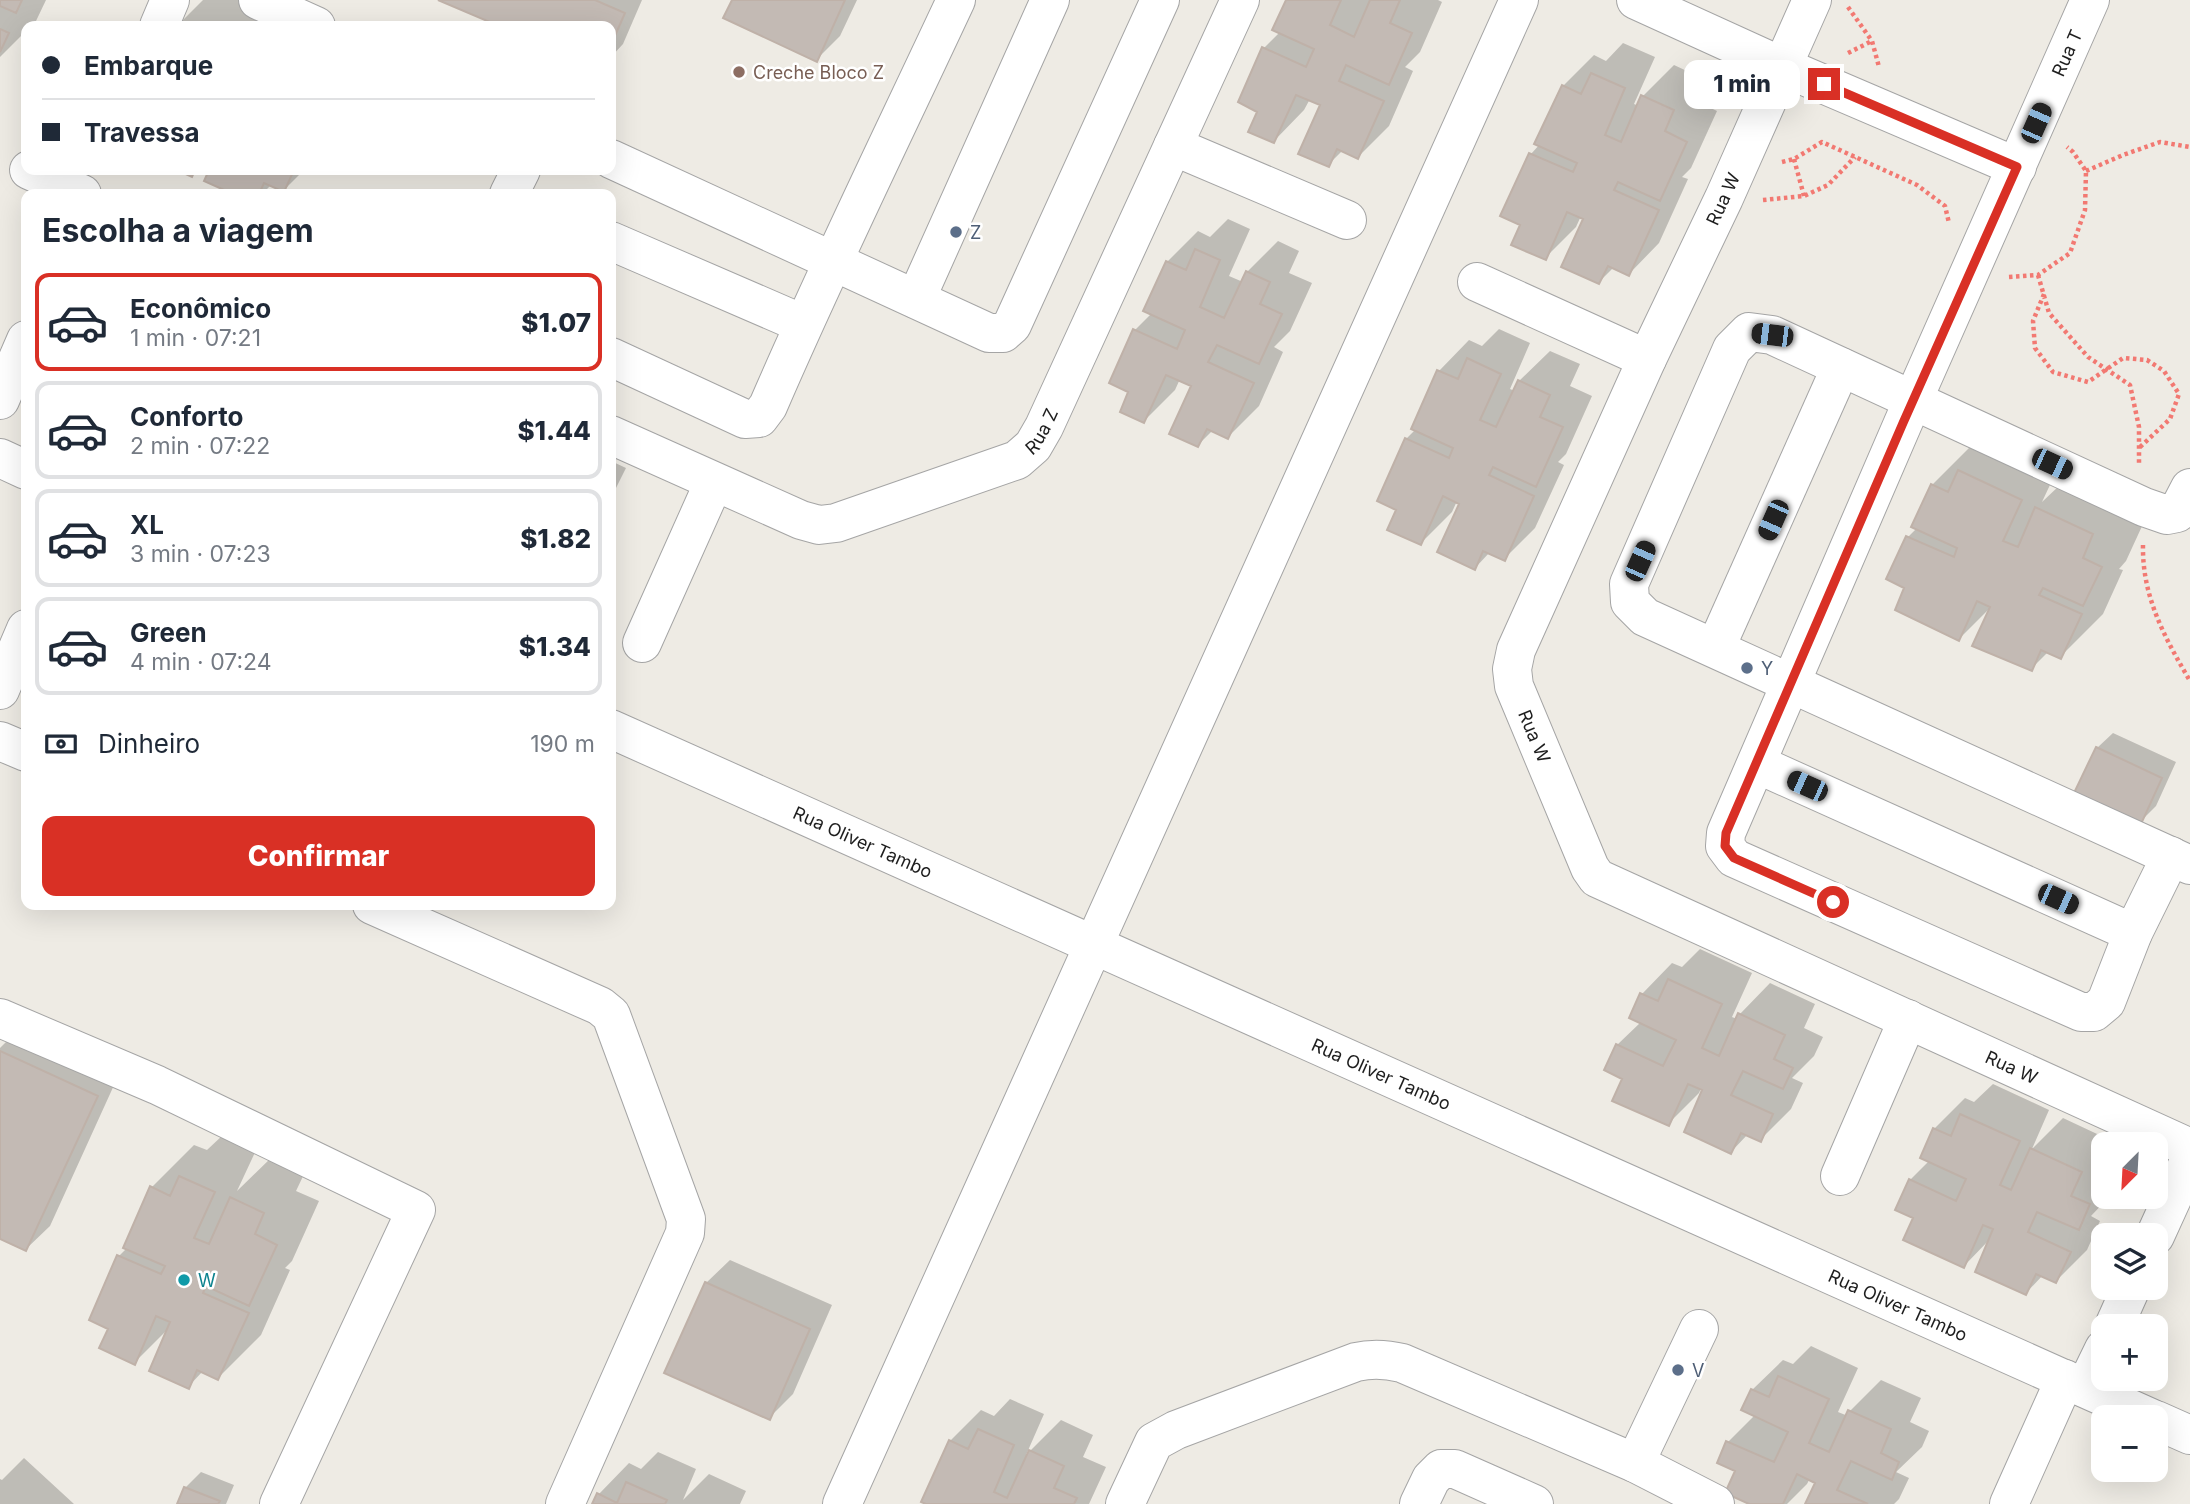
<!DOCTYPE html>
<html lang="pt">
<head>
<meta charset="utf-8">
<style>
  :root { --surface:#fff; --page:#f2f2f3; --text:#1f2937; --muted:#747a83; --line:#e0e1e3; --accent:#d93025 }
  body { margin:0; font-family:Inter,sans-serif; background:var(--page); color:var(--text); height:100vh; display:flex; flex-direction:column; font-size:26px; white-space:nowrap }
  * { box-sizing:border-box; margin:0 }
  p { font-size:23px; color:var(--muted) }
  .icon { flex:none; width:38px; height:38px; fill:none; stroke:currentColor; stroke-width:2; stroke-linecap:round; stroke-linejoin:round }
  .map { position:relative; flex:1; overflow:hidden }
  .side { position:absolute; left:21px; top:189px; width:595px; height:721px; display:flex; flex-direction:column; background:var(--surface); border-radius:14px; box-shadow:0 7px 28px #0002 }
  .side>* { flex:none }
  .top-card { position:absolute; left:21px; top:21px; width:595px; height:154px; border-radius:14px; box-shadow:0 7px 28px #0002; display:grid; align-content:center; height:154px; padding:0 21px; background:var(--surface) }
  .needle { width:46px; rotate:204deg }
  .buttons { position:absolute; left:2091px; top:1132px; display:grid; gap:14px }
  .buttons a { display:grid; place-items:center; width:77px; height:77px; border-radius:14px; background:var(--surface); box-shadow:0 7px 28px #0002; font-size:35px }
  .end { position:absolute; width:32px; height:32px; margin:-16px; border:9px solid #d93025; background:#fff; box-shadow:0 0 0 4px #fff }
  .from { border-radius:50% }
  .bubble { position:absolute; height:49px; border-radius:14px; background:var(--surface); box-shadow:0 7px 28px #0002; font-size:23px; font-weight:800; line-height:49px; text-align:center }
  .car { position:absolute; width:21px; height:42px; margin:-21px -10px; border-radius:9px; box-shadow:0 0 5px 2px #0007; background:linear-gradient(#222 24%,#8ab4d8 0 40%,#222 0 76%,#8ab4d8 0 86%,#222 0) }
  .top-card b { display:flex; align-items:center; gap:24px; height:66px; font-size:26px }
  .top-card b+b { border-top:2px solid var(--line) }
  .top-card i { width:18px; height:18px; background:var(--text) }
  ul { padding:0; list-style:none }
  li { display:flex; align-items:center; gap:21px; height:98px; margin:0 14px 10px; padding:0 7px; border:4px solid var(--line); border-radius:14px }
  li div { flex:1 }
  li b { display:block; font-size:26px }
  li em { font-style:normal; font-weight:800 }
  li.on { border-color:var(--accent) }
  li>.icon { width:63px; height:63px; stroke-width:1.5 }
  h2 { padding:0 21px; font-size:32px; line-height:84px }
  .pay { display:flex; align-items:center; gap:18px; height:77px; padding:0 21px; font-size:26px }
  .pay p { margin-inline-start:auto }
  .button { display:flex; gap:14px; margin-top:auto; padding:14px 21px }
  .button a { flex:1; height:80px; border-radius:14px; background:var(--accent); color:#fff; font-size:28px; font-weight:800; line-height:80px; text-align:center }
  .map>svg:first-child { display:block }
</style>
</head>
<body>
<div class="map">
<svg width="2190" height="1504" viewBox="0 0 2190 1504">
  <rect width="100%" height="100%" fill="#eeebe4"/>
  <path fill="#0003" d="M0,0H46L36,21L31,26H26V31L0,57Z
    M203,0H271L281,26H177Z
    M443,0H642L623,44L611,57V26H503Z
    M733,0H857L840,36L817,59Z
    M1288,0H1438L1442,2L1420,52L1405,67L1413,71L1389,126L1358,157L1343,150L1328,165L1322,104L1310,99L1304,110L1274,141L1260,111L1240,101L1264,48L1280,32Z
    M1623,43L1655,57L1634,104L1639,106L1643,96L1674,65L1704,79L1694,100L1717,111L1691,168L1682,177L1688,179L1659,243L1629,274L1614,267L1599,282L1585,218L1581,216L1576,227L1545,258L1523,224L1503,215L1531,154L1540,144L1563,86L1594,55L1606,61Z
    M211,170H304L284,190L272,184L262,194H237L206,180Z
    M1228,219L1250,229L1229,276L1243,282L1247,272L1278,241L1299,251L1289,273L1312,283L1290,331L1274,347L1283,352L1259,406L1228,437L1213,430L1198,445L1193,385L1180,379L1175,390L1144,421L1131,391L1111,382L1135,330L1152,313L1167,262L1198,231L1210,237Z
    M1499,329L1530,343L1510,389L1515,391L1519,381L1550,351L1580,364L1570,386L1592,396L1566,454L1558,462L1564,465L1535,528L1504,559L1490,552L1475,568L1462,503L1457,501L1452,512L1421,543L1398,509L1406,439L1416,429L1439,371L1469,340L1482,346Z
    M1975,442L2063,457L2042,502L2080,466L2143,524L2126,561L2119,569L2123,570L2103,614L2060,657L2049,651L2031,669L1993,605L1959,639L1907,587L1889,579L1908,537L1917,528L1932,485Z
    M611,461L626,468L615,490L611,495Z
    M2113,733L2176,762L2156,806L2140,822L2097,748Z
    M1700,949L1752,973L1732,1017L1737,1019L1740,1014L1770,983L1815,1004L1804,1028L1823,1037L1814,1056L1792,1078L1803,1083L1791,1109L1760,1140L1748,1134L1731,1152L1708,1083L1704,1082L1699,1093L1668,1124L1625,1078L1617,1045L1641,1022L1642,994L1672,963L1682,967Z
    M21,1027L120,1072L50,1226L26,1249L0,1237V1048Z
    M1993,1084L2049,1110L2032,1149L2063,1118L2112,1141L2110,1144H2104V1159L2101,1165L2104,1166V1197H2109L2091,1216L2100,1221L2087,1250L2056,1281L2043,1275L2026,1293L1991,1238L1964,1266L1916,1217L1910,1180L1930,1160L1934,1129L1965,1098L1974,1102Z
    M224,1134L257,1148L237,1191L274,1155L306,1170L296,1191L319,1201L292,1261L285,1268L290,1270L261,1335L218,1378L203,1371L188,1387L170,1327L134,1363L110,1328L119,1256L127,1248L151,1188L194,1145L207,1150Z
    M730,1260L832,1305L793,1394L769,1418L706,1283Z
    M1811,1346L1858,1368L1838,1412L1848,1416L1850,1411L1881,1380L1921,1398L1910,1422L1929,1431L1922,1447L1896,1472L1909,1478L1899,1499L1894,1504H1807L1818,1482L1810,1478L1807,1484L1787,1504H1753L1737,1470L1728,1442L1755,1415L1752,1390L1783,1360L1793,1364Z
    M1010,1399L1044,1414L1026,1455L1061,1420L1093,1435L1083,1457L1106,1467L1089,1504H923L950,1441L981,1410L994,1416Z
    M658,1452L696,1469L683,1500L709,1474L746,1491L740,1504H594L599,1494L629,1463L641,1469Z
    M24,1458L74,1504H0V1479L2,1480Z
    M201,1472L234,1485L226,1504H179L185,1488Z"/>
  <path fill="#c3bab4" stroke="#bfb1a8" stroke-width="2" d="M0,0H22L16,13L0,6Z
    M438,0H595L625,13L611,45V26H499Z
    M732,0H845L817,62L723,18Z
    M1286,0H1341L1330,25L1354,37L1370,0H1400L1390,23L1412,33L1389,85L1346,65L1339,81L1384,101L1358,159L1337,149L1329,167L1298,154L1320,105L1296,95L1274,143L1248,132L1257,112L1238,102L1262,47L1306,67L1314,49L1272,30Z
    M0,29L9,33L0,52Z
    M1591,73L1625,88L1605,135L1621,142L1641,95L1674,110L1665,131L1687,142L1660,201L1618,182L1614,190L1659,210L1629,276L1608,266L1599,284L1561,267L1583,219L1567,212L1546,260L1511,245L1520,225L1500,216L1529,153L1573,172L1577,163L1534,144L1562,85L1581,94Z
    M177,170H195L192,177Z
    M209,170H294L284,192L264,183L259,194H233L204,181Z
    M1195,249L1220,260L1200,307L1224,318L1246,271L1270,282L1260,304L1282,314L1259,364L1217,345L1208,362L1254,383L1228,439L1207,429L1198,447L1169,434L1191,386L1166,375L1144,423L1120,412L1128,392L1109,383L1133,329L1177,349L1185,330L1143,311L1166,261L1186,270Z
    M1467,358L1501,374L1480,420L1496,427L1518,380L1550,395L1540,417L1563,427L1536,487L1493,467L1489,475L1534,496L1505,561L1483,551L1475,570L1437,552L1459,504L1443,496L1421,545L1387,530L1396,510L1377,501L1405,438L1449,458L1453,448L1411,429L1437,370L1458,379Z
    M1958,470L2022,500L2003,541L2018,547L2035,507L2093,534L2083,558L2102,567L2083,606L2043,588L2039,595L2082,614L2061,659L2041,650L2032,671L1972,646L1990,607L1977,601L1959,641L1895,610L1904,588L1886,579L1906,536L1954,557L1957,548L1911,527L1931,484L1948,492Z
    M2096,747L2162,778L2141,824L2074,793Z
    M1668,979L1722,1004L1702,1048L1719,1056L1738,1013L1785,1035L1774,1059L1793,1068L1783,1089L1743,1071L1731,1095L1773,1114L1761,1142L1741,1133L1731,1154L1684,1132L1702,1090L1688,1084L1669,1126L1612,1101L1622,1079L1604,1070L1616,1044L1663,1066L1676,1040L1629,1018L1640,993L1658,1001Z
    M0,1051L98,1096L26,1251L0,1239Z
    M1960,1114L2020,1141L2000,1185L2011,1190L2030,1148L2082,1172L2071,1196L2090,1204L2079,1230L2037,1212L2028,1232L2071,1252L2056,1283L2036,1274L2026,1295L1975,1272L1993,1229L1983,1225L1964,1268L1903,1240L1913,1218L1895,1210L1909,1179L1956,1201L1966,1179L1920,1158L1933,1128L1951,1136Z
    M179,1176L215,1192L194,1238L209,1244L230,1197L264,1213L255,1234L277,1245L249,1306L206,1286L203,1293L249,1313L218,1380L197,1370L189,1389L149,1371L170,1322L156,1316L135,1365L99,1348L108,1329L89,1320L117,1255L161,1274L165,1266L123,1248L150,1186L170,1196Z
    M705,1282L810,1329L770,1420L664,1373Z
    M1778,1376L1829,1399L1809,1443L1829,1452L1848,1410L1891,1429L1881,1453L1899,1462L1892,1480L1851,1461L1837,1490L1868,1504H1805L1815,1483L1797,1474L1783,1504H1749L1725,1493L1735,1471L1717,1463L1726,1441L1774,1462L1788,1432L1741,1410L1751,1389L1769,1397Z
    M978,1429L1014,1445L994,1492L1007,1498L1029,1450L1064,1466L1054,1488L1077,1498L1074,1504H926L921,1502L949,1440L968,1449Z
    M626,1482L667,1500L665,1504H592L597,1493L617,1503Z
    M184,1487L220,1501L218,1504H177Z"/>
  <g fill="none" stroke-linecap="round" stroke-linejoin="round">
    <g stroke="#a5a5a5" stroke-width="40">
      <g id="street">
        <path d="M258,0L316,26"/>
        <path d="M1636,0L1781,66L2017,167"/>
        <path id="s1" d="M1812,0L1724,198L1647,359L1516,650L1512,669L1514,686L1590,868L1597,878L2190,1148"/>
        <path d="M2090,0L1913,400L1726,833L1725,846L1734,858L2081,1012H2094L2106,1002L2133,933L2171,856"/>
        <path d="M159,26L170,0"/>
        <path d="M1173,146L1347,220"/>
        <path d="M611,159L989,333H1003L1012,325L1160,0"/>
        <path d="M29,170L82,194"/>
        <path d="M509,194L521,170"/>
        <path d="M611,241L803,324"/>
        <path d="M1477,282L1647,359"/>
        <path d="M916,299L1050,0"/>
        <path d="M611,357L745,419L759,418L768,406C827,269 893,135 956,0"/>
        <path d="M0,400L26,340"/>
        <path id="s2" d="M611,435L801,520L819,525L836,523L1017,460L1033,446L1044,427L1240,0"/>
        <path d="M0,458L26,470"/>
        <path d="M2190,488L2177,513L2167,515L2144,507L1772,335L1749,332L1732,349L1629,584L1630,602L1645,617L2190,865"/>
        <path d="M642,643L714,482"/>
        <path d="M1716,647L1841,367"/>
        <path d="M0,690L26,629"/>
        <path id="s3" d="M611,729L2151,1418"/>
        <path d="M0,741L26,752"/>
        <path d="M1757,764L2133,933"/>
        <path d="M372,905L600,1006L611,1015L686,1219L685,1233L565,1504"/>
        <path d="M0,1018L157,1085L416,1210L279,1504"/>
        <path d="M1840,1176L1908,1019"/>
        <path d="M2155,1236L2190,1159"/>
        <path d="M2114,1326L2131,1288"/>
        <path d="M2085,1388L2104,1349"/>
        <path d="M2156,1420L2190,1435"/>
        <path d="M1635,1463L1699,1329"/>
        <path d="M842,1504L1519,0"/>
        <path d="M1125,1504L1154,1442L1176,1430L1356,1362C1373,1358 1386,1359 1402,1363L1635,1463L1715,1504"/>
        <path d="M1419,1504L1431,1479L1441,1469H1455L1534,1504"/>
        <path d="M2009,1504L2065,1379"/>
      </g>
    </g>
    <path stroke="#f27972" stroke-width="4.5" stroke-dasharray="3.5 3.5" stroke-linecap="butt" d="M1848,7L1872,41L1879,67
      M1848,53L1872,41
      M1794,159L1804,196
      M1782,162L1794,159L1822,142L1917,185L1945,206L1949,223
      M2086,171L2123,155L2160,142L2190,147
      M1763,200L1804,196L1828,185L1855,157
      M2038,275L2049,313L2088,357L2130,385L2139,427V463
      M2009,277L2038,275L2070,253L2085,210L2086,171L2073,152L2067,147
      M2044,294L2033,321L2035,348L2053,372L2088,382L2123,358L2147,360L2164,371L2179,394L2170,419L2139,448
      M2143,545C2142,597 2165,638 2190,681"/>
    <use href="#street" stroke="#fff" stroke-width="38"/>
  </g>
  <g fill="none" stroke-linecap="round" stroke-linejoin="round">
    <path stroke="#d93025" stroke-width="9" d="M1824,84L2017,167L1903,423L1726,833L1725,846L1734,858L1833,902"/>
  </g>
  <circle fill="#8d6e63" stroke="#fff" stroke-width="2.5" cx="739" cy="72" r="7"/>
  <g fill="#5c6f8a" stroke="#fff" stroke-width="2.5">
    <circle cx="956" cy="232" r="7"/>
    <circle cx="1747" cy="668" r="7"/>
    <circle cx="1678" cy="1370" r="7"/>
  </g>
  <circle fill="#0f9aa8" stroke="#fff" stroke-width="2.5" cx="184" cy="1280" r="7"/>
  <g text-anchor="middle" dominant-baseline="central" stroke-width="5" stroke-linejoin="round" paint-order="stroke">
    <g font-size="18" fill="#1e1e1e" stroke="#fff">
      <text transform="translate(2067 53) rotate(-66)">Rua T</text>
      <text transform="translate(1723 199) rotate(-65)">Rua W</text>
      <text stroke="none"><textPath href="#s2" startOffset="474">Rua Z</textPath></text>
      <text stroke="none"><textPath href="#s1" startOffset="805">Rua W</textPath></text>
      <text stroke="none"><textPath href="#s3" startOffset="276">Rua Oliver Tambo</textPath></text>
      <text stroke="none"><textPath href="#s1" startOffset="1416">Rua W</textPath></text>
      <text stroke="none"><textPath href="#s3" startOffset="844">Rua Oliver Tambo</textPath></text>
      <text stroke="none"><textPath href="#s3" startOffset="1410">Rua Oliver Tambo</textPath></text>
    </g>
    <g font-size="18" fill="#785e54" stroke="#fff" text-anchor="start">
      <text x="753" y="72">Creche Bloco Z</text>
    </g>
    <g font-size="18" fill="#4e5e75" stroke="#fff" text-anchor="start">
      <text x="970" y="232">Z</text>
      <text x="1761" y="668">Y</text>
      <text x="1692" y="1370">V</text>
    </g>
    <g font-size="18" fill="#0d838f" stroke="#fff" text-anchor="start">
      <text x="198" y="1280">W</text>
    </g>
  </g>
</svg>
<div class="buttons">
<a><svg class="needle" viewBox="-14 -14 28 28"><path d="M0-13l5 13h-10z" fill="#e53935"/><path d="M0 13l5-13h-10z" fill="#747a83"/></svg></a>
<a><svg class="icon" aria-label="layers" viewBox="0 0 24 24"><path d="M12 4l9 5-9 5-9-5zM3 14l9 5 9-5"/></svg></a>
<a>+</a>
<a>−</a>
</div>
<i class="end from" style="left:1833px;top:902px"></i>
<i class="end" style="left:1824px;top:84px"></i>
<div class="bubble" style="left:1684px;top:60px;width:116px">1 min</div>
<i class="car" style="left:2036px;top:123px;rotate:24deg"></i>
<i class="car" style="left:1772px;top:335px;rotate:277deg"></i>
<i class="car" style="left:2052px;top:464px;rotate:115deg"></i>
<i class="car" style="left:1773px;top:520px;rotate:204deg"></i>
<i class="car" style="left:1640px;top:561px;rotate:24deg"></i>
<i class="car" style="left:1807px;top:786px;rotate:294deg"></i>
<i class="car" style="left:2058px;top:899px;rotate:114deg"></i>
<div class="top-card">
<b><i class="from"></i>Embarque</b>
<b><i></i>Travessa</b>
</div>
<section class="side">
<h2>Escolha a viagem</h2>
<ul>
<li class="on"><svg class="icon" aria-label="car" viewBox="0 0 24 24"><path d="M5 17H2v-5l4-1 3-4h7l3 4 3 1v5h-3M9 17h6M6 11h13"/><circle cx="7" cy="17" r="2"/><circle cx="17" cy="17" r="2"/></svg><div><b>Econômico</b><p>1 min · 07:21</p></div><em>$1.07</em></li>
<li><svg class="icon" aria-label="car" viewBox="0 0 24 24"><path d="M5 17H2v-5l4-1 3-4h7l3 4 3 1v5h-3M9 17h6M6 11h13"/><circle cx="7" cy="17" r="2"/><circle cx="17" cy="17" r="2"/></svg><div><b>Conforto</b><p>2 min · 07:22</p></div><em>$1.44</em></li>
<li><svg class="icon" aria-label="car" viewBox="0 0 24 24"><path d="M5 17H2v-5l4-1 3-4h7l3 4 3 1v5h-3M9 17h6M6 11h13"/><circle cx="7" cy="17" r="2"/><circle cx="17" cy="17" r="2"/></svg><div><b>XL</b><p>3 min · 07:23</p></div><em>$1.82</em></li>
<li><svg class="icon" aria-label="car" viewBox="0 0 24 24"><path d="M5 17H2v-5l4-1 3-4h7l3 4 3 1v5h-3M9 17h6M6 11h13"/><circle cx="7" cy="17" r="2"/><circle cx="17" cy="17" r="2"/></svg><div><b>Green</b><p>4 min · 07:24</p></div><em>$1.34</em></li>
</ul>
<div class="pay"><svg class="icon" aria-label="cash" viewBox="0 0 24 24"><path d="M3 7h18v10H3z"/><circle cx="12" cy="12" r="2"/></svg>Dinheiro<p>190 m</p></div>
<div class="button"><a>Confirmar</a></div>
</section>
</div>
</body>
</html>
